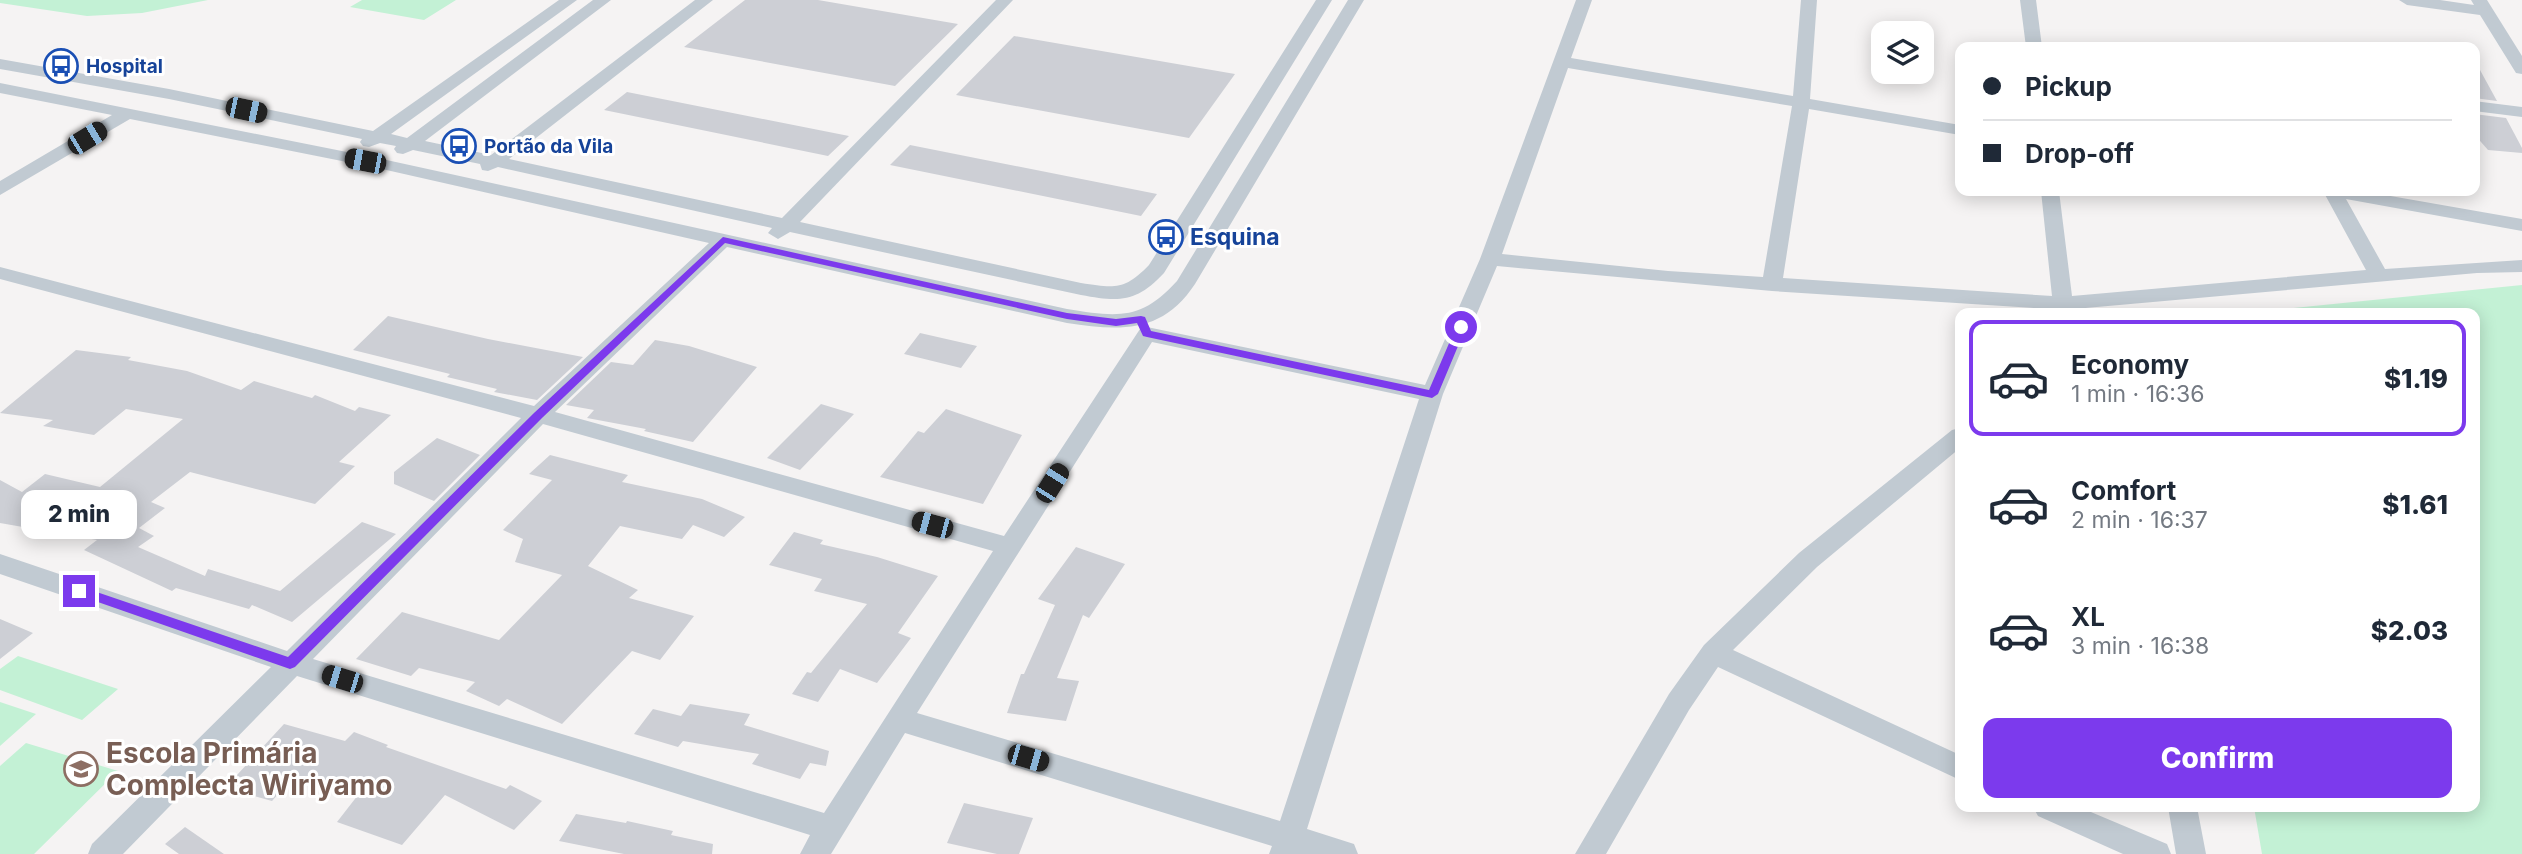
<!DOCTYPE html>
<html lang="en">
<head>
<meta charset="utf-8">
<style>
  :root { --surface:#fff; --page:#f2f2f3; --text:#1f2937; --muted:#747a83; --line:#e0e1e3; --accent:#7c3aed }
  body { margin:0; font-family:Inter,sans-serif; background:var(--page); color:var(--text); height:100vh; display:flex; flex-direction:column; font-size:26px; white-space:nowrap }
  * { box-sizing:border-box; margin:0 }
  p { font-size:23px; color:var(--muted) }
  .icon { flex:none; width:38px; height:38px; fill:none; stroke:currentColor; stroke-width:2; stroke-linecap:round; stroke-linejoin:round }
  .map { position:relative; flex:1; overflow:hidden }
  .panel { position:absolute; left:1955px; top:308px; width:525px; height:504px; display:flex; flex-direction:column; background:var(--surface); border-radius:14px; box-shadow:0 4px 18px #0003 }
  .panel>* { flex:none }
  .banner { position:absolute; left:1955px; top:42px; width:525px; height:154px; border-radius:14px; box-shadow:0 4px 18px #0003; display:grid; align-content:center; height:154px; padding:0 28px; background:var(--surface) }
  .fabs { position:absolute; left:1871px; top:21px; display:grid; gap:14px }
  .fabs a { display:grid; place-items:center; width:63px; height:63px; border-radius:14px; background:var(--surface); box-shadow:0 4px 18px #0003; font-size:35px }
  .end { position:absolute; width:32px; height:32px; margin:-16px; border:9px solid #7c3aed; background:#fff; box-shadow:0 0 0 4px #fff }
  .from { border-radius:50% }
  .bubble { position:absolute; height:49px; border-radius:14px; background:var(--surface); box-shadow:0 4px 18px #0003; font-size:23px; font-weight:800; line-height:49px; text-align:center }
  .car { position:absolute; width:21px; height:42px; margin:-21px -10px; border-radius:9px; box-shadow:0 0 5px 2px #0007; background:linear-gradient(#222 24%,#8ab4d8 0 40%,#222 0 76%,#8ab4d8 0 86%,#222 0) }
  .banner b { display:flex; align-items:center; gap:24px; height:66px; font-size:26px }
  .banner b+b { border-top:2px solid var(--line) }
  .banner i { width:18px; height:18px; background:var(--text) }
  ul { padding:12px 0 0; list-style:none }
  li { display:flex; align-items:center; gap:21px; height:116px; margin:0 14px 10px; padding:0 14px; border:4px solid transparent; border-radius:14px }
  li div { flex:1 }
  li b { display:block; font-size:26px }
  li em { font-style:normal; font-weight:800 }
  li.active { border-color:var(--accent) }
  li>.icon { width:63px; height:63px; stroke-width:1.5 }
  .button { display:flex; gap:14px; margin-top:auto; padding:14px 28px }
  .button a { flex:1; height:80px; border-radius:14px; background:var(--accent); color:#fff; font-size:28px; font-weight:800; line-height:80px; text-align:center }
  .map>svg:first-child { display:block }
</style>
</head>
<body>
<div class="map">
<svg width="2522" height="854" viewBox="0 0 2522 854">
  <rect width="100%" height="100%" fill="#f5f3f3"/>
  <path fill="#c3f1d5" d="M0,0H208L142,13L87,16L0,3Z
    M362,0H456L424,20L350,7Z
    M2522,285V854H2262L2254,807H2474V313H2245Z
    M18,656L118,689L82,720L0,690V669Z
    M0,702L36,714L0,746Z
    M26,743L118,771L34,854H0V766Z"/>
  <path fill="#cdcfd5" d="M745,0H818L958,24L895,86L684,47Z
    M1014,36L1235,74L1189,138L956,95Z
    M2474,59L2497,101L2474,98Z
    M627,92L849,136L828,156L604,110Z
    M2474,114L2506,118L2522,148V153L2488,150L2474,134Z
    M910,145L1157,194L1141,216L890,165Z
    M388,316L488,339L583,357L537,400L494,392L497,389L447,377L450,374L353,350Z
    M920,333L977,346L961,368L904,354Z
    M655,340L689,346L757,367L693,442L644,431L646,429L587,418L594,410L566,405L611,362L633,365Z
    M76,350L131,357L128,360L187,371L241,390L254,381L312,398L315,395L355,411L359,407L391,415L339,462L355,466L315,504L190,472L151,502L165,508L139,528L154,536L138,547L205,576L208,569L280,591L362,522L396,534L292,622L252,605L249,609L176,588L172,591L84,550L97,540L0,523V480L22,492L45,474L100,487L183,419L126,409L94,435L43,426L53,420L0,413Z
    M821,404L854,414L800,470L767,458Z
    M946,409L1022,435L983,504L880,477L918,431L924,433Z
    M437,438L480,455L434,501L394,484V472Z
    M550,455L628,475L622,482L702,499L745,517L724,537L693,525L682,539L620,526L588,566L638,590L629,598L694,616L660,660L632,651L562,724L507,699L499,706L466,691L475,682L419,668L411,676L356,659L402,612L499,640L562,575L515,562L523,539L503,530L552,480L529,474Z
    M794,532L823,540L820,544L877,557L938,576L898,633L911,638L877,683L840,669L818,702L792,694L807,672L811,673L867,604L814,591L822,579L769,565Z
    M1076,547L1125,564L1089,618L1083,615L1057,678L1079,681L1066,721L1007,713L1021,674H1024L1055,605L1038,599Z
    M0,619L33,633L0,659Z
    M690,704L750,714L744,725L829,751L826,766L810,763L800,779L752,764L759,754L683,741L678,747L634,734L653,709L681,716Z
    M284,724L345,741L354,732L388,745L386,747L506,789L510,785L542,801L514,830L445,795L402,845L337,822L358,795L290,781L272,801L225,788Z
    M964,803L1033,818L1019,854H997L947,843Z
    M576,814L626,823L627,821L673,831L671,835L713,844L712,854H624L559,841Z
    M185,827L224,854H179L165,844Z"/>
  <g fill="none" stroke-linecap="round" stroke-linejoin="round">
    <path fill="#c1cad2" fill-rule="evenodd" d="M559,0H577L391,134L407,138L593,0H611L425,141L491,155L695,0H713L509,159L782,218L996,0H1013L800,222L1081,283C1114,288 1124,291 1149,265L1316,0H1332L1164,273C1136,303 1119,302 1081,295L790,232L778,239L768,233L772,228L498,167L488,171L482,170L480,164L413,150L403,154L397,153L394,149L396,146L380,143L369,147L363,146L360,142L362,139L169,99L0,69V59L169,89L373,131Z
      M1348,0H1364L1195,284C1162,334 1120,331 1067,323L727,247L555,412L1004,536L1140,329L1147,327L1425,385L1480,259L1576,0H1592L1571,58L1793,96L1801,0H1817L1810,99L1960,125V135L1809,109L1783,278L2052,296L2041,191H2059L2072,296L2366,270L2323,191H2362L2522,219V231L2346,199L2385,269L2522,260V272L2477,273L2063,310L1772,291L1497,266L1443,394L1307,829L1354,844L1358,854H1269L1272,846L905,733L831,854H800L810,835L297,676L123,854H88L92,844L271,667L0,574V554L287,651L521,418L0,279V267L534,406L709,243L382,169L130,119L0,195V181L112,115L0,93V83L382,159L1067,309C1117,317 1141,321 1177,281ZM1568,68L1792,106L1763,277L1668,271L1502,254ZM1152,342L1419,399L1280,821L917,713ZM543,424L993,551L824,813L313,659Z
      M2020,0H2036L2042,47H2026Z
      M2399,0H2440L2474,5L2471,0H2487L2522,56V74L2516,73L2480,15L2407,5Z
      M2474,101L2522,107V117L2474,111Z
      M1960,428V448L1817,567L1733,650L1960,755V780L1718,667L1689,710L1606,854H1575L1669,694L1704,645L1799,553L1952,430Z
      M2033,807H2079L2167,844L2171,854H2123L2038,816Z
      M2168,807H2197L2206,854H2176Z"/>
  </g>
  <path fill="#7c3aed" d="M723,237L1067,313L1116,319L1141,316L1145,317L1151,331L1429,390L1456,327L1461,324L1466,327L1438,394L1432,398L1147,337L1143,336L1137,323L1116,326L1067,319L725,243L542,418L295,667L290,669L75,594L73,591L79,586L288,657L534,413Z"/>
  <defs>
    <g id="bus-ring" transform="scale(1.75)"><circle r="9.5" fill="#fff" stroke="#1a4fb4" stroke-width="1.5"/><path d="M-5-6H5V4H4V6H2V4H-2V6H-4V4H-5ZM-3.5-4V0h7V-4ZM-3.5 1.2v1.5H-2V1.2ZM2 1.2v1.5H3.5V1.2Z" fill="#1a4fb4"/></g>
    <g id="school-ring" transform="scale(1.75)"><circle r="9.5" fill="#fff" stroke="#8d6e63" stroke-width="1.5"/><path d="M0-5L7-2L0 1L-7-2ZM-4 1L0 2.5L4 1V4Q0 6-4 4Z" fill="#8d6e63"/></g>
  </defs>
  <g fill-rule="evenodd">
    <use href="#bus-ring" x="61" y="66"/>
    <use href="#bus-ring" x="459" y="146"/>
    <use href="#bus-ring" x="1166" y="237"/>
    <use href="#school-ring" x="81" y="769"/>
  </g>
  <g text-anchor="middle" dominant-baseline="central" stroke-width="6" stroke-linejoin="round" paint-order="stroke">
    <g font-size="19" font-weight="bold" fill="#164399" stroke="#fff" text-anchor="start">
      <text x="86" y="66">Hospital</text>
      <text x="484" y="146">Portão da Vila</text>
    </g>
    <g font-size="23" font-weight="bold" fill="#164399" stroke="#fff" text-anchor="start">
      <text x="1190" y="237">Esquina</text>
    </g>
    <g font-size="28" font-weight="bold" fill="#785e54" stroke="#fff" text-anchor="start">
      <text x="106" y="753">Escola Primária<tspan x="106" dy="32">Complecta Wiriyamo</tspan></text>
    </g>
  </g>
</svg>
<div class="fabs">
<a><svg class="icon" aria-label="layers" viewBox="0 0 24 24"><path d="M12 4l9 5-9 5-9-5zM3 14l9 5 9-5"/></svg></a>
</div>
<i class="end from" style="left:1461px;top:327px"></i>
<i class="end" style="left:79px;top:591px"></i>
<div class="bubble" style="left:21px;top:490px;width:116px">2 min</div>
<i class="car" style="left:246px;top:110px;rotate:102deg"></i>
<i class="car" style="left:87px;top:138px;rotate:59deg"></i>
<i class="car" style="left:365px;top:161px;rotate:281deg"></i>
<i class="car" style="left:1052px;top:483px;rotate:32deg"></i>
<i class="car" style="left:932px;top:525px;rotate:285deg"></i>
<i class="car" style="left:342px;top:679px;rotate:287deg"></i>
<i class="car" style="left:1028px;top:758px;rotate:106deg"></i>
<div class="banner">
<b><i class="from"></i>Pickup</b>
<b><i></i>Drop-off</b>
</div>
<section class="panel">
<ul>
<li class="active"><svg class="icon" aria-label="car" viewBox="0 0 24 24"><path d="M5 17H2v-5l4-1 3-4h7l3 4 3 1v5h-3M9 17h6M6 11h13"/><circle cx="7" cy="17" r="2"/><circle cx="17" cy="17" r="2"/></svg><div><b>Economy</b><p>1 min · 16:36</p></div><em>$1.19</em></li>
<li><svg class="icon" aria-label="car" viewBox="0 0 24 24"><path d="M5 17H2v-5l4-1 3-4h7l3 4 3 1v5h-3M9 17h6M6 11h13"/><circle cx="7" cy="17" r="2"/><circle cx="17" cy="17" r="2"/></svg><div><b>Comfort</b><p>2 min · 16:37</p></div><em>$1.61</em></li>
<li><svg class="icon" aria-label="car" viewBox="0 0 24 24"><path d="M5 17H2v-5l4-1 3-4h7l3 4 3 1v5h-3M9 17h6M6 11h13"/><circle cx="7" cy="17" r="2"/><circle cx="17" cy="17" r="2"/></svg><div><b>XL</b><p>3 min · 16:38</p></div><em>$2.03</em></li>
</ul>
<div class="button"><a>Confirm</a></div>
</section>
</div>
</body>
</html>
